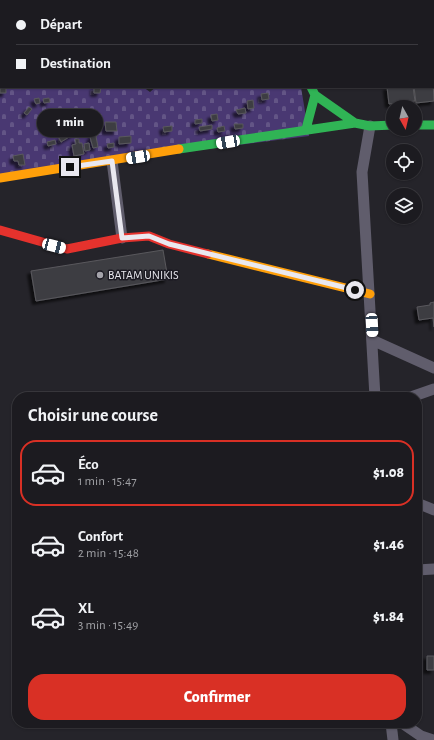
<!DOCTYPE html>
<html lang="fr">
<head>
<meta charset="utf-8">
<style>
  :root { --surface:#1c1b20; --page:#29282d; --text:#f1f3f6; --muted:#a0a1a5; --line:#3a393e; --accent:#d93025 }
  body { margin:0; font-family:"Alegreya Sans",sans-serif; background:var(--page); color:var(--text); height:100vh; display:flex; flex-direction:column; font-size:15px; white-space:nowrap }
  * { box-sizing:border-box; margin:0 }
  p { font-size:13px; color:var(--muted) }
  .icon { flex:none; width:22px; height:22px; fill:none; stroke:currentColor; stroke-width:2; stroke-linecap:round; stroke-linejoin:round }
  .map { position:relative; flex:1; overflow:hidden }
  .panel { position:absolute; left:12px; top:392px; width:410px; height:336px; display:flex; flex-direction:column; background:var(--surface); border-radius:16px; box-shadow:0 1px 3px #0004,0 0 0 1px var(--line) }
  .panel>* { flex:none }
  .top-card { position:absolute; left:0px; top:0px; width:434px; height:88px; box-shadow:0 1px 3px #0004,0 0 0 1px var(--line); display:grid; align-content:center; height:88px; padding:0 16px; background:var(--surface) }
  .needle { width:26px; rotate:172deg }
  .tools { position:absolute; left:386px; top:100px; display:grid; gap:8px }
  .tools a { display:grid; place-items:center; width:36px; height:36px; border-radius:50%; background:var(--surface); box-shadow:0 1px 3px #0004,0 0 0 1px var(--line); font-size:20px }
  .end { position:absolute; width:18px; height:18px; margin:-9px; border:5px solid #e9e8ef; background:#111; box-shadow:0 0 0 2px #111 }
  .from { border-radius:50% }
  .bubble { position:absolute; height:28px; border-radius:14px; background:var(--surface); box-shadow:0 1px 3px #0004,0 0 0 1px var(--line); font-size:13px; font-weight:800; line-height:28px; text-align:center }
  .car { position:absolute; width:12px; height:24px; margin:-12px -6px; border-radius:5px; box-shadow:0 0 3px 1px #0007; background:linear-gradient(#fff 24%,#345 0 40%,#fff 0 76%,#345 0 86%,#fff 0) }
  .top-card b { display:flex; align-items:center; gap:14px; height:38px; font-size:15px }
  .top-card b+b { border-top:1px solid var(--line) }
  .top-card i { width:10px; height:10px; background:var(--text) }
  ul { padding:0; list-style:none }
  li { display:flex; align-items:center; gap:12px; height:66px; margin:0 8px 6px; padding:0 8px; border:2px solid transparent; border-radius:16px }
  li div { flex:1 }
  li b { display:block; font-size:15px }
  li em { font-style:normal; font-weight:800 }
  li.active { border-color:var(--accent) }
  li>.icon { width:36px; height:36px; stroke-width:1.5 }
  h2 { padding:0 16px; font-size:18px; line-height:48px }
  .button { display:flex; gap:8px; margin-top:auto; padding:8px 16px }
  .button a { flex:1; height:46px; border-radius:16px; background:var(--accent); color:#fff; font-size:16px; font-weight:800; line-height:46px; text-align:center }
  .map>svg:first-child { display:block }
</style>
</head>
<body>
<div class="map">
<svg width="434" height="740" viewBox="0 0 434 740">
  <defs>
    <pattern id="cemetery-stones" width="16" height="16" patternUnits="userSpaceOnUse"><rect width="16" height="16" fill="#493872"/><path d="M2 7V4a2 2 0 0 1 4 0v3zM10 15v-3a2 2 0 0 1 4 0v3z" fill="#635586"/></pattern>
    <filter id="shadow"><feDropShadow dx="-3.5" dy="3.5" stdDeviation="1" flood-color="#0009"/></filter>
  </defs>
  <rect width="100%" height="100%" fill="#25242a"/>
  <path fill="url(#cemetery-stones)" d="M0,77L1,87H143L150,92L156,87H301L309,136L0,175Z"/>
  <path fill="#3e3e42" stroke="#59585d" filter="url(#shadow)" d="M434,19V56H433V20Z
    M433,81L434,101L416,103L414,87H433Z
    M0,87H6V93H0Z
    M94,87H101L100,93H94Z
    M387,87H413L415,101L389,104Z
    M268,93L269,99L262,100L261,94Z
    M39,98L40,103L36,104L34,99Z
    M49,98L50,102L44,103L43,99Z
    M253,100L254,108L248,109L247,101Z
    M29,107L32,109L27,115L24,113Z
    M245,108L246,113L238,114L236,110Z
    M72,112H76L77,118H73Z
    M217,114L218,120L212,121L211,115Z
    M82,115L87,118L84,123L80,120Z
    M202,119V123L195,124V120Z
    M105,122H116L117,131H106Z
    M52,123H61V127H52Z
    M234,124H243V128L235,129Z
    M76,125L77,128L73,131L74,134L61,142L59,138L67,133L66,131Z
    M212,125V129L200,131L199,127Z
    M172,126V131L164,132L163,127Z
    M224,126L225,131L218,132L217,128Z
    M97,129L98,135L96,136L98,147L93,148L90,137L93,136L92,130Z
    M131,136V143L119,144V137Z
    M75,139H79V143H82L84,154L74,156L72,145L76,144Z
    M55,140L56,144L48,146L47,142Z
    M89,143L90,150L85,151L84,144Z
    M114,143V147L108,148L107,144Z
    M23,154L25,165H19L18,161H14L13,156Z
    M163,250L168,279L36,301L31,271Z
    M434,302V327L433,318L419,320L417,307L430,305V303Z
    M427,656H434V670H427Z"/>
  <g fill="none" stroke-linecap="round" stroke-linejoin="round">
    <path stroke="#605d6c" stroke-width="11" d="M370,126L362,172L375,397
      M112,161L122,238
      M372,340L434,368
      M411,397L434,389
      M417,503L434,510
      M417,570L434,569
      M391,723L393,740
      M402,723L421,736L433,740"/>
    <path stroke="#30b455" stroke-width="9" d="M284,0V1
      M311,87L315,95L355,123
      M415,125H434
      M306,129L315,95
      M179,149L355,123L370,126L393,125"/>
    <path stroke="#ff9f0a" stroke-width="9" d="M0,178L179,149
      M208,254L370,294"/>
    <path stroke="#e5322d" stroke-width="9" d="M0,230L67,249L122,238L149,236L169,244L208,254"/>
  </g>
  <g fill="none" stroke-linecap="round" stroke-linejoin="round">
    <path stroke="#e9e8ef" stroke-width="5" d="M70,167L112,161L122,238L149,236L169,244L355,290"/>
  </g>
  <circle fill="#a4a3aa" stroke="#1b1922" stroke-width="1.5" cx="100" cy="275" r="4"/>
  <g text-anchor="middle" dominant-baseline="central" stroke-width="3" stroke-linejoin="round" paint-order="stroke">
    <g font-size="12" fill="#e9e8ef" stroke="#1b1922" text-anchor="start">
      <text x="108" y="275">BATAM UNIKIS</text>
    </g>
  </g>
</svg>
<div class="tools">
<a><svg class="needle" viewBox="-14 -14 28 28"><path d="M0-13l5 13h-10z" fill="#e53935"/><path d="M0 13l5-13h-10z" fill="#a0a1a5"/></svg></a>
<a><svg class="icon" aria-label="locate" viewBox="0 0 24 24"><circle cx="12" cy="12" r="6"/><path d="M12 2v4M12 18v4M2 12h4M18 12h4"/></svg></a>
<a><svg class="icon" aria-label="layers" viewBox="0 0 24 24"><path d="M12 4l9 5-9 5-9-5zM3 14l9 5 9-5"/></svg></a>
</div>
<i class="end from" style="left:355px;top:290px"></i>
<i class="end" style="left:70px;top:167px"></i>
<div class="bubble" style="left:37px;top:109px;width:66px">1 min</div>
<i class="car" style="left:228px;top:142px;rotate:260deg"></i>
<i class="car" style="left:138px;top:157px;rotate:261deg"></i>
<i class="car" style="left:54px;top:246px;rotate:105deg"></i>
<i class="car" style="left:372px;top:325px;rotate:177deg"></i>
<div class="top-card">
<b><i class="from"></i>Départ</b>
<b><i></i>Destination</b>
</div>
<section class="panel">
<h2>Choisir une course</h2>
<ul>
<li class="active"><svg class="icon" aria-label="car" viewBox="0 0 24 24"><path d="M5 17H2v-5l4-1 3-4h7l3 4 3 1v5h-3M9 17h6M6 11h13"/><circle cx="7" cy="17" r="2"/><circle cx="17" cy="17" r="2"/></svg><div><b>Éco</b><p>1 min · 15:47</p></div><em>$1.08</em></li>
<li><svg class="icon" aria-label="car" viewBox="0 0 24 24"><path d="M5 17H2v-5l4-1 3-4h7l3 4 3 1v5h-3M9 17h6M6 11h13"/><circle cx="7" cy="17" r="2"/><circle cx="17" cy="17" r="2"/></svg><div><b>Confort</b><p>2 min · 15:48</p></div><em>$1.46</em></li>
<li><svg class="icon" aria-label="car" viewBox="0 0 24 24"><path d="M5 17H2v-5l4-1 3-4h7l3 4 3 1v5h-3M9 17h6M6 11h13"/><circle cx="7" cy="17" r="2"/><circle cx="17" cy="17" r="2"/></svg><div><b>XL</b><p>3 min · 15:49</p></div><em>$1.84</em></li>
</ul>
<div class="button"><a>Confirmer</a></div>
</section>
</div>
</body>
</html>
